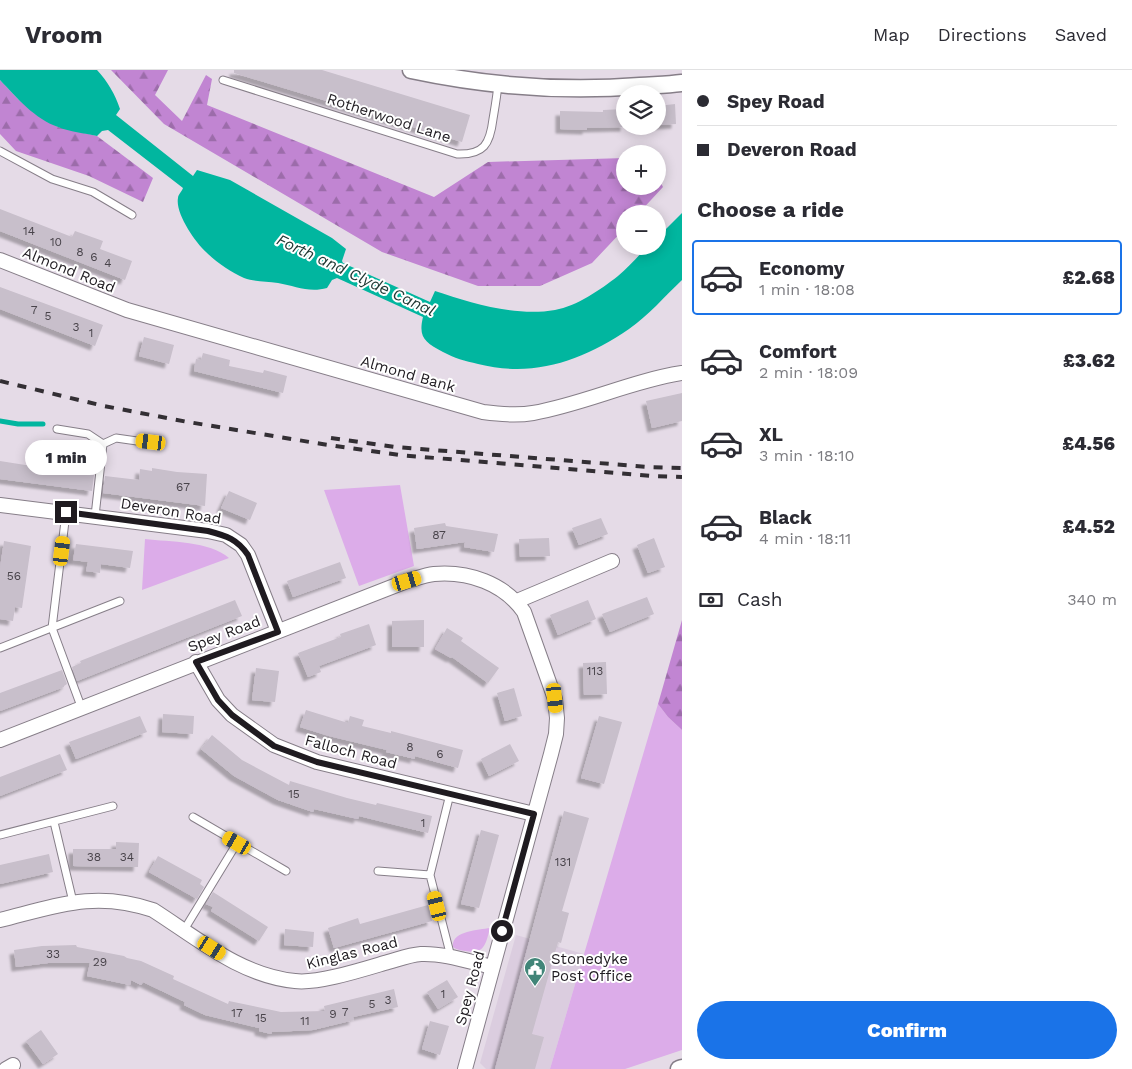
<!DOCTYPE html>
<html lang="en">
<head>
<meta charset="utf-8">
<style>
  :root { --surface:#fff; --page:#f7f7f7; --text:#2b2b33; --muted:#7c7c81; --line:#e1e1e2; --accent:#1a73e8 }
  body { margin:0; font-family:"Work Sans",sans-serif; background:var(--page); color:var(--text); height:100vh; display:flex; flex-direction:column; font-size:19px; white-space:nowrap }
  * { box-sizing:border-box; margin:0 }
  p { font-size:16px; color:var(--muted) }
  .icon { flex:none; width:28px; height:28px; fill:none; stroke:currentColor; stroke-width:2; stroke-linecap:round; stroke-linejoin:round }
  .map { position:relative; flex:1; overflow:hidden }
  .drawer { display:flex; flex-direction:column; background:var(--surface); width:450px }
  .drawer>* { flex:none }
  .top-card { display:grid; align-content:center; height:110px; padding:0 15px; background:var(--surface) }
  .tools { position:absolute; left:616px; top:15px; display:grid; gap:10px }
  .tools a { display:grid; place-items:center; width:50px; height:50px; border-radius:50%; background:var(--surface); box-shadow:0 2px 12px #0003; font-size:25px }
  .end { position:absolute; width:22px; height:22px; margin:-11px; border:6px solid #1f1b20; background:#fff; box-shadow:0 0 0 2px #fff }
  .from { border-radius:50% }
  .bubble { position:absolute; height:35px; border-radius:18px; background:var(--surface); box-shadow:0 2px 12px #0003; font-size:16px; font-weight:800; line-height:35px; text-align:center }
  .car { position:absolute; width:15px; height:30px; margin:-15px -8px; border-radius:6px; box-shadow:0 0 4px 1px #0007; background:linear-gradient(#f5c518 24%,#345 0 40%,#f5c518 0 76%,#345 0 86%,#f5c518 0) }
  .top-card b { display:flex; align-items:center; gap:18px; height:48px; font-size:19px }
  .top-card b+b { border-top:1px solid var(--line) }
  .top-card i { width:12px; height:12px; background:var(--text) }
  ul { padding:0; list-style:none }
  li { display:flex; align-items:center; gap:15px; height:75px; margin:0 10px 8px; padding:0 5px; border:2px solid transparent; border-radius:5px }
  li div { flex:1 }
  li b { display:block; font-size:19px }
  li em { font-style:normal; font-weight:800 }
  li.on { border-color:var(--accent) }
  li>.icon { width:45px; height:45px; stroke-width:1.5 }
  h2 { padding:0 15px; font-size:22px; line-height:60px }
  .pay { display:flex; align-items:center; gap:12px; height:55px; padding:0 15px; font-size:19px }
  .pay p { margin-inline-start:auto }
  .primary-button { display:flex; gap:10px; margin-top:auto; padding:10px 15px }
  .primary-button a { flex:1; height:58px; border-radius:30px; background:var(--accent); color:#fff; font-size:20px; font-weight:800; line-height:58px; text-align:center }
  header { display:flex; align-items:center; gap:30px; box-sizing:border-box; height:70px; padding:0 25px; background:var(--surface); border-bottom:1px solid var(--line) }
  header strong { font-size:24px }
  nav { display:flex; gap:28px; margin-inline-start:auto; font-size:18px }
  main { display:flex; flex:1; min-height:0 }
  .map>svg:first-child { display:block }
</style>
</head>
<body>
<header>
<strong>Vroom</strong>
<nav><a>Map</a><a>Directions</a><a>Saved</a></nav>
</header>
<main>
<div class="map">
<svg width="682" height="999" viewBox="0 0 682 999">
  <defs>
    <pattern id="forest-firs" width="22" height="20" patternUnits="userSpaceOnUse" patternTransform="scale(1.25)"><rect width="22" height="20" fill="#c185d2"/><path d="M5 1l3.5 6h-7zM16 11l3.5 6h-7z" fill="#9c6caa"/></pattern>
    <filter id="shadow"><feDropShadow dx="-4.5" dy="4.5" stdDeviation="1" flood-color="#0004"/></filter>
  </defs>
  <rect width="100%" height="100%" fill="#e5dbe7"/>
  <path fill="#dbcddf" d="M516,865L584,884L550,999H486L480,993Z"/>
  <path fill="#dcace9" d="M400,415L414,496L359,516L324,420Z
    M145,469C170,472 210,471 229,488L142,520Z
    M658,634L668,647L682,660V980L625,999H550Z
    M490,858C486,873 485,885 465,881C460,880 457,880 453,877C451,861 478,860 490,858Z"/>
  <path fill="url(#forest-firs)" d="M111,0H168L155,25L182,51L206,5L212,9L207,35L434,127L488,92L625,88V116H658V107L663,117L638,144H625V158L592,193L540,216H478L382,182L164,54Z
    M0,10L18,29L37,45L58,57L97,66L153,108L143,132L89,106L16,81L0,64Z
    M682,550V660L668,647L658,634Z"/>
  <path fill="#01b69f" d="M0,0H97C108,12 115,24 120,39L116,45L193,106L197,100L230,110L332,168L346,179L342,191L343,193L430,232L435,221C471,233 516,247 555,240C577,236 600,220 618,206C629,197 638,186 648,176H658V167L682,143V210C665,226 648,246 629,259C582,291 534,308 478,294C465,291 454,288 443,282C425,272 418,268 423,247L337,208L332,210L327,218C309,223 295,216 278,213C266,211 255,212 244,208C231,202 216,192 206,182C195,172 175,143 178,128C178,125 182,121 183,118L108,60L102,61L97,66C84,63 70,62 58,57C35,49 17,28 0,10Z"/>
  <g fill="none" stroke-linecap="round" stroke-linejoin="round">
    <path stroke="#01b69f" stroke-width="5" d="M0,351L18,354H43"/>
  </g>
  <path fill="#c8bfcb" filter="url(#shadow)" d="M234,0H322L470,45L462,72L234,3Z
    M675,34L676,54L658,55V36Z
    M625,39V57L587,58V60L560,59V41L603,42V40Z
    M0,139L72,167L75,161L103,171L100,179L132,191L125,210L0,161Z
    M0,217L103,255L95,276L0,239Z
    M144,267L174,275L169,294L139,286Z
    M203,283L230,290L229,296L263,303L264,300L287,306L283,323L194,301L196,289L201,290Z
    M682,323V351L652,358L646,331Z
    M39,388L65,391L64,400L94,405L92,421L0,409V391L38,397Z
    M152,398L177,402L207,404L205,436L103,423L105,406L139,410L140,399L152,401Z
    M229,421L257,433L250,450L221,438Z
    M601,448L608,464L579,475L572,458Z
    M445,453L446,456L498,464L494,482L464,477L465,472L417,479L414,458Z
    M549,468L550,486L520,487L519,469Z
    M654,468L665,497L648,503L637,475Z
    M4,471L31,476L22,538L15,537L13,551L0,549V498Z
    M76,474L133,481L130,498L101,494L100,503L86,501L88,492L73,490Z
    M340,492L346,508L293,527L287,511Z
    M647,527L654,544L610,562L602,544Z
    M235,530L242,546L77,611L72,597L81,593L80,591Z
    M588,530L596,549L558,565L550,545Z
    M424,550V577H392V551Z
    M369,554L376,575L319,596L321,602L308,607L298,583L341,567L340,564Z
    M447,558L463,568L461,571L499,598L488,613L452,587L451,588L435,579Z
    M606,592L607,624L584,625L583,593Z
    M256,598L279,601L275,632L252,630Z
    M62,600L67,614L64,616V617L0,641V623Z
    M514,618L522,646L505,651L497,623Z
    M306,640L348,653L350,646L364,650L362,656L391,663V661L463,680L458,698L415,686V689L386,682L387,680L329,666L300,657Z
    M163,644L194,646L193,664L162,662Z
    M140,646L147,662L76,689L69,672Z
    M599,646L622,652L604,714L581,708Z
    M212,665L242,690L289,715L290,711L347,728L376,735L377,733L432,746L428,763L359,746L358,749L314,739L313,742L278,730L234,706L201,679Z
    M510,674L519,691L489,706L481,689Z
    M60,684L67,700L0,726V707Z
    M564,741L589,748L562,841L569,843L561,873L558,872L532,964L544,967L535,999H495Z
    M481,760L499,765L479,838L461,834Z
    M116,772L139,773L138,797L73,796V779H116Z
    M49,784L53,802L0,814V795Z
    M158,786L202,810L200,814L204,817L197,829L149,802Z
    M213,822L268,857L259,871L211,841L213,837L206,834Z
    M428,835L432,851L334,878L328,858L358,848L360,854Z
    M285,859L314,862L313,877L284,875Z
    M76,875L77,877L124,886L127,888L141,891L174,906L173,909L228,934L229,931L281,942L325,941L324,936L394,919L398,937L353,947L354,950L313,960L272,962L271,964L259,961V958L205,945L184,935L185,932L143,912L141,915L131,910L130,915L87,906L90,893H48L16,897L14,880L42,876Z
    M447,910L458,927L438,939L427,922Z
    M430,951L449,956L440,985L422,979Z
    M41,960L58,984L43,994L26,971Z"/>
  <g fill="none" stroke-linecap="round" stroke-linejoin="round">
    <g stroke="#867e88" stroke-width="9">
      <path id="service" d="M223,10L457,84C484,85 490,74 493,49C495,37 497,26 498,14
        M0,81L52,109L93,122L132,145
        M57,359L88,364L103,374
        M103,374L116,368L151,373
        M66,443L52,558L82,639
        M95,446L103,374
        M0,578L120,531
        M450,724L430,805L451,887
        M193,747L286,801
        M54,752L73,832
        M0,765L113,736
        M378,801L430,805
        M184,860L237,773"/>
    </g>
    <g stroke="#867e88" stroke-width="16">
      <path id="minor" d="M0,190L127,240L483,342C499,344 516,346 533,343C584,334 631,311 682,303
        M0,435L208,461L226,465L241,475L248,485L278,561
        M517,531L612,491
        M196,592L218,630L232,645L274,675L317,692L534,744
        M0,670L407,511C415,509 425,505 434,504C468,501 504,513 524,542L555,629L557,648L556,664L551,684L465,999
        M0,850C56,836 95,820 153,840C197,868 241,906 295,911C318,914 364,899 388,892C399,889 409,885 421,884C444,883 470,892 492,897
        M6,999L13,995"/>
    </g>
    <g stroke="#867e88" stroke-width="19">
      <path id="tertiary" d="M411,0C486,16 564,22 640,16C654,15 668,15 682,13
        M679,999L682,998"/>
    </g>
    <use href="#service" stroke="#fff" stroke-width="7"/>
    <use href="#minor" stroke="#fff" stroke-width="14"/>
    <use href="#tertiary" stroke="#fff" stroke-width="16"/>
    <path stroke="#332f34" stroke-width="4" stroke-dasharray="9 9" stroke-linecap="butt" d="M0,311L104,336L188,352L322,374L399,385L653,406L682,407
      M331,368L395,377L649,397L682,398"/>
  </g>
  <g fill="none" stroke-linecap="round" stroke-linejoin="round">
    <path stroke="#1f1b20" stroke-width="6" d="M66,442L208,461C227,466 237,469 248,485L278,562L196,592L218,630L232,645L274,676L317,692L534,744L502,861"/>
  </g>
  <defs>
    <g id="civic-pin" transform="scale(1.125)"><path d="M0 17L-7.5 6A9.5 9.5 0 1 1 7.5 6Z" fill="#418578" stroke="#fff"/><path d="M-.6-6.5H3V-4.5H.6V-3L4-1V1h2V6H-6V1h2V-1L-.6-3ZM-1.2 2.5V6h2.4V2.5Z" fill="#fff"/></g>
  </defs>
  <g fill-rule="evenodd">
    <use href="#civic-pin" x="535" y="898"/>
  </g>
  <g text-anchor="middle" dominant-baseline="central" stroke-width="4" stroke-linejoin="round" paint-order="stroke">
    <g font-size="12" fill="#49444b">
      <text x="29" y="161">14</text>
      <text x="56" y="172">10</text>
      <text x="80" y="182">8</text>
      <text x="94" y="187">6</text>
      <text x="108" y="193">4</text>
      <text x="34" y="240">7</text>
      <text x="48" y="246">5</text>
      <text x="76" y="257">3</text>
      <text x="91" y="263">1</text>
      <text x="183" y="417">67</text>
      <text x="439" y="465">87</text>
      <text x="14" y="506">56</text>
      <text x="595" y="601">113</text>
      <text x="410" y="677">8</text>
      <text x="440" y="684">6</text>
      <text x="294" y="724">15</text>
      <text x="423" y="753">1</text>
      <text x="94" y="787">38</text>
      <text x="127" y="787">34</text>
      <text x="563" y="792">131</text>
      <text x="53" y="884">33</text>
      <text x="100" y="892">29</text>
      <text x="443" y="924">1</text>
      <text x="388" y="930">3</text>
      <text x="372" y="934">5</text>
      <text x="345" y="942">7</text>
      <text x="237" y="943">17</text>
      <text x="333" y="944">9</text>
      <text x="261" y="948">15</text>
      <text x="305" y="951">11</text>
    </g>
    <g font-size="15" fill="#1f1b20" stroke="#fff">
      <text transform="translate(389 48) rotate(18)">Rotherwood Lane</text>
      <text transform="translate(69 200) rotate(22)">Almond Road</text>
      <text transform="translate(408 304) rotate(16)">Almond Bank</text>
      <text transform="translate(171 441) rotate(9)">Deveron Road</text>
      <text transform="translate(224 564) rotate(-21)">Spey Road</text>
      <text transform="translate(351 682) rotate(15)">Falloch Road</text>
      <text transform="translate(352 883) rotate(-14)">Kinglas Road</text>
      <text transform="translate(470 918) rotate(-75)">Spey Road</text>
    </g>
    <g font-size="15" fill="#1f1b20" stroke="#fff" text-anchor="start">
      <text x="551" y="889">Stonedyke<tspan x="551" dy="17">Post Office</tspan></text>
    </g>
    <g font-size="16" font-style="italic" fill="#213934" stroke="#fff">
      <text transform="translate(356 205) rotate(25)">Forth and Clyde Canal</text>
    </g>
  </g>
</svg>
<div class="tools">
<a><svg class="icon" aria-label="layers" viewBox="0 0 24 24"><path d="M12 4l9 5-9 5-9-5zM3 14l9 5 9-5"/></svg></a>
<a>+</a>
<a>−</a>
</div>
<i class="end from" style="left:502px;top:861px"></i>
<i class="end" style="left:66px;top:442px"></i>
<div class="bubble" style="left:25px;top:370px;width:82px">1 min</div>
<i class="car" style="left:151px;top:372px;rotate:277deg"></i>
<i class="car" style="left:62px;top:481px;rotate:7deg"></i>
<i class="car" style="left:407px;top:511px;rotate:74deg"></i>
<i class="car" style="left:555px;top:628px;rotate:174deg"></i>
<i class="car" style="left:237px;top:773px;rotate:300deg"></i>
<i class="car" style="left:437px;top:836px;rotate:346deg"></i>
<i class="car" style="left:212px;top:878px;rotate:122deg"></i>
</div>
<section class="drawer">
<div class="top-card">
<b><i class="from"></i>Spey Road</b>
<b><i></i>Deveron Road</b>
</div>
<h2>Choose a ride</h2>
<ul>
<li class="on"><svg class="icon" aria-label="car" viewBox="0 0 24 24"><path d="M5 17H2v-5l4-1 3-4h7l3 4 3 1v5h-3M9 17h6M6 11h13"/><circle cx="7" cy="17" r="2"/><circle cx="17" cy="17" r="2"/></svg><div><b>Economy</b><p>1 min · 18:08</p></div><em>£2.68</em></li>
<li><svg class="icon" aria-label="car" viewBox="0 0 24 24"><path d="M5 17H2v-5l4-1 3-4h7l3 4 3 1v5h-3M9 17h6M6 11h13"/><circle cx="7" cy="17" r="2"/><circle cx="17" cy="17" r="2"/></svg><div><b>Comfort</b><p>2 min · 18:09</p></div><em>£3.62</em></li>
<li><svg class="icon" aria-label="car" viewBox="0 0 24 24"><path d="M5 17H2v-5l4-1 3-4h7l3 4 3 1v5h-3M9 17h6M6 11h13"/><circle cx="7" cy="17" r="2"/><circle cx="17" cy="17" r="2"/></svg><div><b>XL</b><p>3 min · 18:10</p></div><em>£4.56</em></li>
<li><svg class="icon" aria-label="car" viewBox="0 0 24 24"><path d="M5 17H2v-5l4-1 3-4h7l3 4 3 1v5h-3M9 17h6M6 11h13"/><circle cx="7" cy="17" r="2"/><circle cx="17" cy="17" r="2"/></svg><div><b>Black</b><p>4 min · 18:11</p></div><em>£4.52</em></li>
</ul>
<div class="pay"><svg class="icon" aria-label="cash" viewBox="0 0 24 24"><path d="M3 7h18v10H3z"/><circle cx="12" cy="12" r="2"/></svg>Cash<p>340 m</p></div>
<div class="primary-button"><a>Confirm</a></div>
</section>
</main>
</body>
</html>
